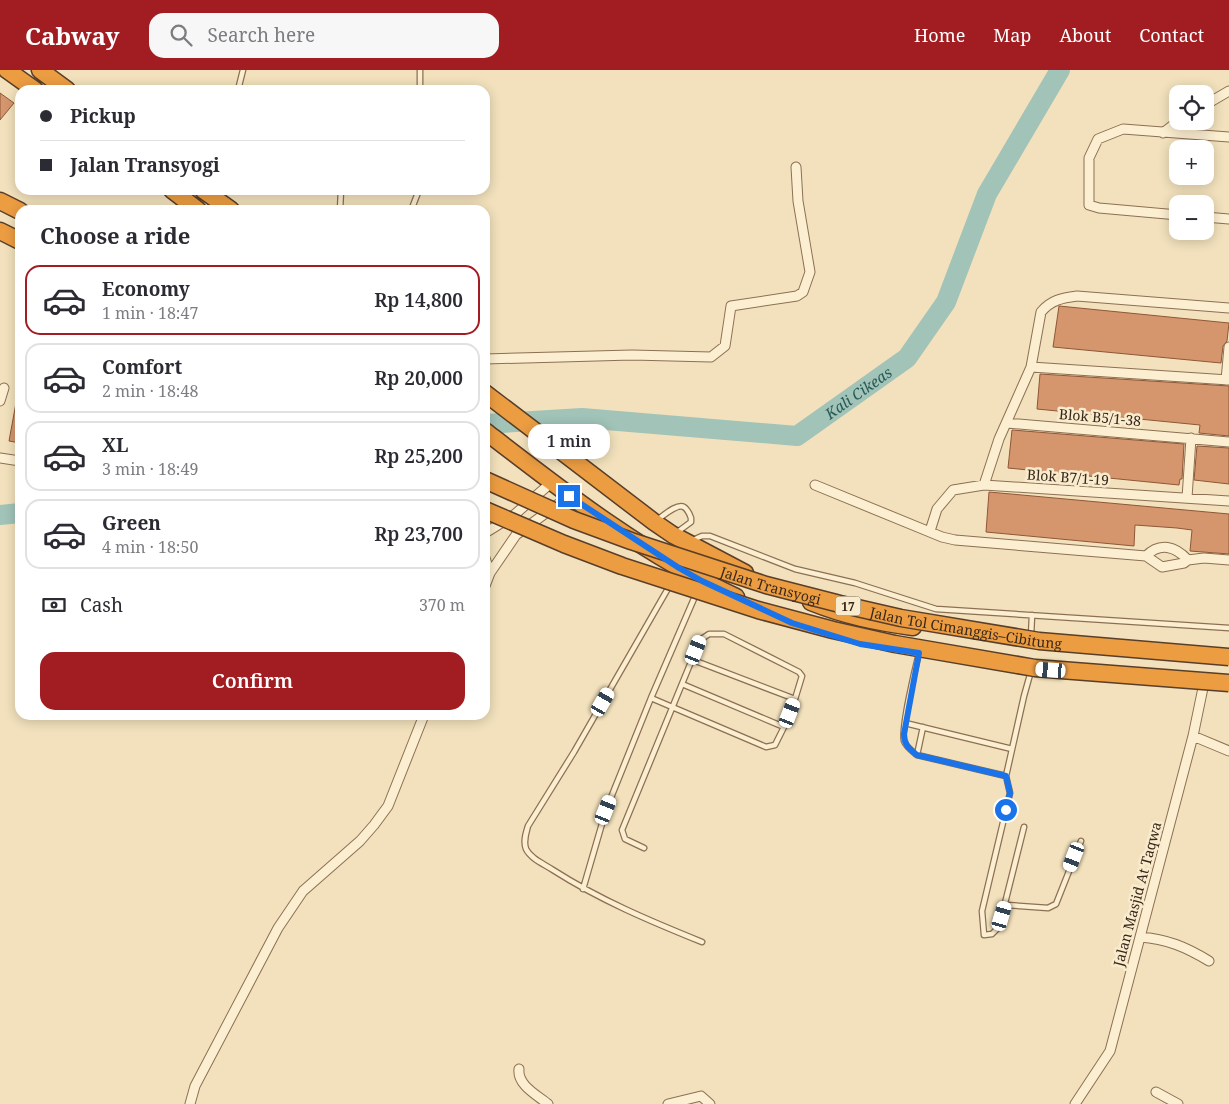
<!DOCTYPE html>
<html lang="en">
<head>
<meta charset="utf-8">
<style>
  :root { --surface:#fff; --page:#f7f7f7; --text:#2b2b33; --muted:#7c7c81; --line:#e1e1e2; --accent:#a11d22 }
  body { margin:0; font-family:"Noto Serif",serif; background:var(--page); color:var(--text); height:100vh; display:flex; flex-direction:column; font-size:19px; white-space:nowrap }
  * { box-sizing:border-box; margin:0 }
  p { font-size:16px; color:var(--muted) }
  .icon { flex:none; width:28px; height:28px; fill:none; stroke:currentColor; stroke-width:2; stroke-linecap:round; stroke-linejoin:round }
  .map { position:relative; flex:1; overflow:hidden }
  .panel { position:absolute; left:15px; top:135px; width:475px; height:515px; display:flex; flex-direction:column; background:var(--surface); border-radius:15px; box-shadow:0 2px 12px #0003 }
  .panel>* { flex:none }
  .banner { position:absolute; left:15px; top:15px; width:475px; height:110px; border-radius:15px; box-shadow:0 2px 12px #0003; display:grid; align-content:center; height:110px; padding:0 25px; background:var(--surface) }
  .buttons { position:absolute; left:1169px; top:15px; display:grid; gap:10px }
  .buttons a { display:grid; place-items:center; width:45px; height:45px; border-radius:10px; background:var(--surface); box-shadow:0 2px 12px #0003; font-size:25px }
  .end { position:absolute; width:22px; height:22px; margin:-11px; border:6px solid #1a73e8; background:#fff; box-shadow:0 0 0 2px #fff }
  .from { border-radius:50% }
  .bubble { position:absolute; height:35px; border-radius:15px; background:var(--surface); box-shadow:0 2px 12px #0003; font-size:16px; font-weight:600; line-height:35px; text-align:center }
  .car { position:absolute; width:15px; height:30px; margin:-15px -8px; border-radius:6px; box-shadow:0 0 4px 1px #0007; background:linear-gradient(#fff 24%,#345 0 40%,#fff 0 76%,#345 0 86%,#fff 0) }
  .banner b { display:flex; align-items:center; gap:18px; height:48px; font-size:19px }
  .banner b+b { border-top:1px solid var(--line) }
  .banner i { width:12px; height:12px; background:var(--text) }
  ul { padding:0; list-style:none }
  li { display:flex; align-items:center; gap:15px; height:70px; margin:0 10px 8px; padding:0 15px; border:2px solid var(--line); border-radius:15px }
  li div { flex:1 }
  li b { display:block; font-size:19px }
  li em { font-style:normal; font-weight:600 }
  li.selected { border-color:var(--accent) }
  li>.icon { width:45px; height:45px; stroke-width:1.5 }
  h2 { padding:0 25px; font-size:22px; line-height:60px }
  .pay { display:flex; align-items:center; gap:12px; height:55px; padding:0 25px; font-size:19px }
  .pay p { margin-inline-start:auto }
  .action { display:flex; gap:10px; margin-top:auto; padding:10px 25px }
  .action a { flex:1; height:58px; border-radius:15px; background:var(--accent); color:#fff; font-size:20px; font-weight:600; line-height:58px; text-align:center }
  header { display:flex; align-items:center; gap:30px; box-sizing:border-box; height:70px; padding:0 25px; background:var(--accent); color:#fff }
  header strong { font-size:24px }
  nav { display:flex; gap:28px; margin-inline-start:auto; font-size:18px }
  .search { width:350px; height:45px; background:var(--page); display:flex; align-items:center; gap:12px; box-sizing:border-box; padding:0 18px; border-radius:15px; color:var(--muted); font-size:19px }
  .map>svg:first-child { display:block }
</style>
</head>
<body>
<header>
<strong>Cabway</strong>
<div class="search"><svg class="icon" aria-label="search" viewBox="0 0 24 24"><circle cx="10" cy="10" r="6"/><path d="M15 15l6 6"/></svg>Search here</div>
<nav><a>Home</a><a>Map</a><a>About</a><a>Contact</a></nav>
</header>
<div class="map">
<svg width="1229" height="1034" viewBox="0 0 1229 1034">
  <rect width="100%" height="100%" fill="#f2e1bc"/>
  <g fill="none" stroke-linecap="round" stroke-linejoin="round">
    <g stroke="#a1c3b8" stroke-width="20">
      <path id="s1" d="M485,354L582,348L797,366L907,288L946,232L987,124L1060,0"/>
      <path d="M0,445L20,443"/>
    </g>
  </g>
  <path fill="#d5966e" stroke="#8e5737" d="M0,23L14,33L0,50Z
    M1059,236L1229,253L1227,271L1223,276L1221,293L1053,277Z
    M1040,304L1229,316V366L1199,363L1200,355L1037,339Z
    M16,333L20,334V373L9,371Z
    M1012,360L1184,374L1182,409H1180L1179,415L1008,398Z
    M1197,376L1229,378V414L1194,410Z
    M989,422L1229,444V484L1190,481L1192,460L1177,458L1135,455L1134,476L986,462Z"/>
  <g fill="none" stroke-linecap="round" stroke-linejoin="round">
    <g stroke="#8c7054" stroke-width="7">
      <path id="lane" d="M238,20L243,0
        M420,20V0
        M340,140L341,120
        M408,140L412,138L419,120
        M657,450C663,446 677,433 684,437C687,439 690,445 691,448V452L676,463
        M693,470L702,466H710L795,499L855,513L936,539L1229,558
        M670,515L574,682L528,756C526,763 523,771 526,779C531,789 544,794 553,800C600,830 650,851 702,872
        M1031,566L1032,545
        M693,590L795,629
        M682,614L784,657
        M905,653L1012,679
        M923,657L917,685L1006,706L1024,626L1031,601
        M917,685C912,681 906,677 904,671C901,658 915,599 919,583
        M1006,706L1010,723L982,841L984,865L992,864L999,857L1024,757
        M644,778L625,769L622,760L700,570L709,564H724L799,602L802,606L795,629L784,657L775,675L766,677L651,628
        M583,819L606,740L651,628L696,524
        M1006,835L1048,838L1056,834L1081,771"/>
    </g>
    <g stroke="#8c7054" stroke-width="11">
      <path id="street" d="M1205,35L1229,21
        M1163,63L1178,51
        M1178,145L1099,138L1089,135V88L1098,69L1123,59L1229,67
        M1205,147L1229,149
        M485,289L632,285L711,287L725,276L731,236L797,226L803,222L810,202L798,131L796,97
        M1031,297L1229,310
        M1226,310L1229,277
        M0,331L4,318
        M1007,353L1229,372
        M0,388L20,391
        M815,415L942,467L955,470L1146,486L1162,497L1184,493L1188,490L1204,488L1229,490
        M984,415L999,369L1031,297L1041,242C1051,230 1062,228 1077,226L1229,238
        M1187,428L1191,368
        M930,461L937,439L953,420L984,415L1229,431
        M485,463L514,445L552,412
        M1146,486C1160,472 1175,476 1188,490
        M485,488L490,503
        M485,516L490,503L516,465L569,426
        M1193,666L1229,681
        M1140,867C1167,869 1186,877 1209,891
        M519,999C517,1015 537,1025 548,1034
        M1156,1022L1178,1034
        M190,1034L195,1016L278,858L303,821L360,771L374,755L388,736L424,645
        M668,1034L701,1026L710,1034
        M1075,1034L1110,981L1193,666L1204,613"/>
    </g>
    <g stroke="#593e29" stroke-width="19">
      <path id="highway" d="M7,0L35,20
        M40,0L67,20
        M172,120L198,140
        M203,120L231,140
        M0,131L20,141
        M0,161L20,171
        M485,323L654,452L673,465L745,503
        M485,361C564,422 644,485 736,527
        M811,532C846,546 876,552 913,557"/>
    </g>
    <use href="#lane" stroke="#fceed0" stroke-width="4.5"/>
    <use href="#street" stroke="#fceed0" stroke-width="9"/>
    <use href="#highway" stroke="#ec9d42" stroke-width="16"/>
    <g stroke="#593e29" stroke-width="19" stroke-linecap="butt">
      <g id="highway-bridge">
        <path id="s2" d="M485,410L574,450L631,471L766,515L840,534L901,548L1039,571L1229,587"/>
        <path d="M485,440L564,474L622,496L758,540L833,560L895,574L1035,598L1229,613"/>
      </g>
    </g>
    <use href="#highway-bridge" stroke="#ec9d42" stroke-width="16"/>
  </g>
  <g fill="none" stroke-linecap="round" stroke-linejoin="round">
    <path stroke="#1a73e8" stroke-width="6" d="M569,426L679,498L702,511L792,553L860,574L919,583L904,664C904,675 909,678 917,685L1006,706L1010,723L1006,740"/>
  </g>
  <g text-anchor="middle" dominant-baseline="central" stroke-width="5" stroke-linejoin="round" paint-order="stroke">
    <rect fill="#f9ebcd" stroke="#736250" stroke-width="1" x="835.5" y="526.5" width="25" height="19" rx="4"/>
    <g font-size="12" font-weight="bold" fill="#39281a">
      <text x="848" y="536">17</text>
    </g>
    <g font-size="14" fill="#39281a" stroke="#f9ebcd">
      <text transform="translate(1100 347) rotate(5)">Blok B5/1-38</text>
      <text transform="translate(1068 407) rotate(4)">Blok B7/1-19</text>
      <text stroke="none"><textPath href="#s2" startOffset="305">Jalan Transyogi</textPath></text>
      <text stroke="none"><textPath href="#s2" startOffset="505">Jalan Tol Cimanggis–Cibitung</textPath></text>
      <text transform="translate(1137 824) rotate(-75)">Jalan Masjid At Taqwa</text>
    </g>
    <g font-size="15" font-style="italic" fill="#285b56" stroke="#f9ebcd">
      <text stroke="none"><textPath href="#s1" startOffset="388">Kali Cikeas</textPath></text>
    </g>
  </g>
</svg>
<div class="buttons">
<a><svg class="icon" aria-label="locate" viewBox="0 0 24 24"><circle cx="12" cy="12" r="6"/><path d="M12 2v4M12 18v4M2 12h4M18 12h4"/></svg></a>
<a>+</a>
<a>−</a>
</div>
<i class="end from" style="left:1006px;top:740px"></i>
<i class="end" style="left:569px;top:426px"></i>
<div class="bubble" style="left:528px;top:354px;width:82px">1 min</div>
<i class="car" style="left:696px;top:580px;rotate:22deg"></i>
<i class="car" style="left:1051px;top:600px;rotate:274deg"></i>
<i class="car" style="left:603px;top:632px;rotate:30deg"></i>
<i class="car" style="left:790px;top:643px;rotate:21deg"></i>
<i class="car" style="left:606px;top:740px;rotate:22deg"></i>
<i class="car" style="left:1074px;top:787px;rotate:201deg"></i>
<i class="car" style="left:1002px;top:846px;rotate:16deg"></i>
<div class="banner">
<b><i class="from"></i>Pickup</b>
<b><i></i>Jalan Transyogi</b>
</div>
<section class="panel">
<h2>Choose a ride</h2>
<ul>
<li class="selected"><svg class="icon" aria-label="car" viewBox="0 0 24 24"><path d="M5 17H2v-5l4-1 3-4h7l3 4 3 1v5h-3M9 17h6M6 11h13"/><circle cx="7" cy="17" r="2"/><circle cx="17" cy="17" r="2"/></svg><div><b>Economy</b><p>1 min · 18:47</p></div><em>Rp 14,800</em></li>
<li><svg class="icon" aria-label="car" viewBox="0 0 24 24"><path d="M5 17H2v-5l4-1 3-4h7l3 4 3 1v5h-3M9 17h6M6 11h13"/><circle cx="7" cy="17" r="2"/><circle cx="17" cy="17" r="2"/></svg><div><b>Comfort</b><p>2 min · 18:48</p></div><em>Rp 20,000</em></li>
<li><svg class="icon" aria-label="car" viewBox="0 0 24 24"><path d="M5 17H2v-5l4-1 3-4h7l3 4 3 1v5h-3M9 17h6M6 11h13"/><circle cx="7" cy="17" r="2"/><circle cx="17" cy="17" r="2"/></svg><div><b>XL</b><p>3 min · 18:49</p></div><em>Rp 25,200</em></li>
<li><svg class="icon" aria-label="car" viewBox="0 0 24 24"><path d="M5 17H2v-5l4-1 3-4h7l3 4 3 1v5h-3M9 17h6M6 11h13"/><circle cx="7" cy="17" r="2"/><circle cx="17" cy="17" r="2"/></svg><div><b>Green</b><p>4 min · 18:50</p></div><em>Rp 23,700</em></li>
</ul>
<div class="pay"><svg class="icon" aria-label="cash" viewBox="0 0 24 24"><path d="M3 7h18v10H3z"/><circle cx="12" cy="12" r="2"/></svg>Cash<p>370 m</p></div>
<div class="action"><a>Confirm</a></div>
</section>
</div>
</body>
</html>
